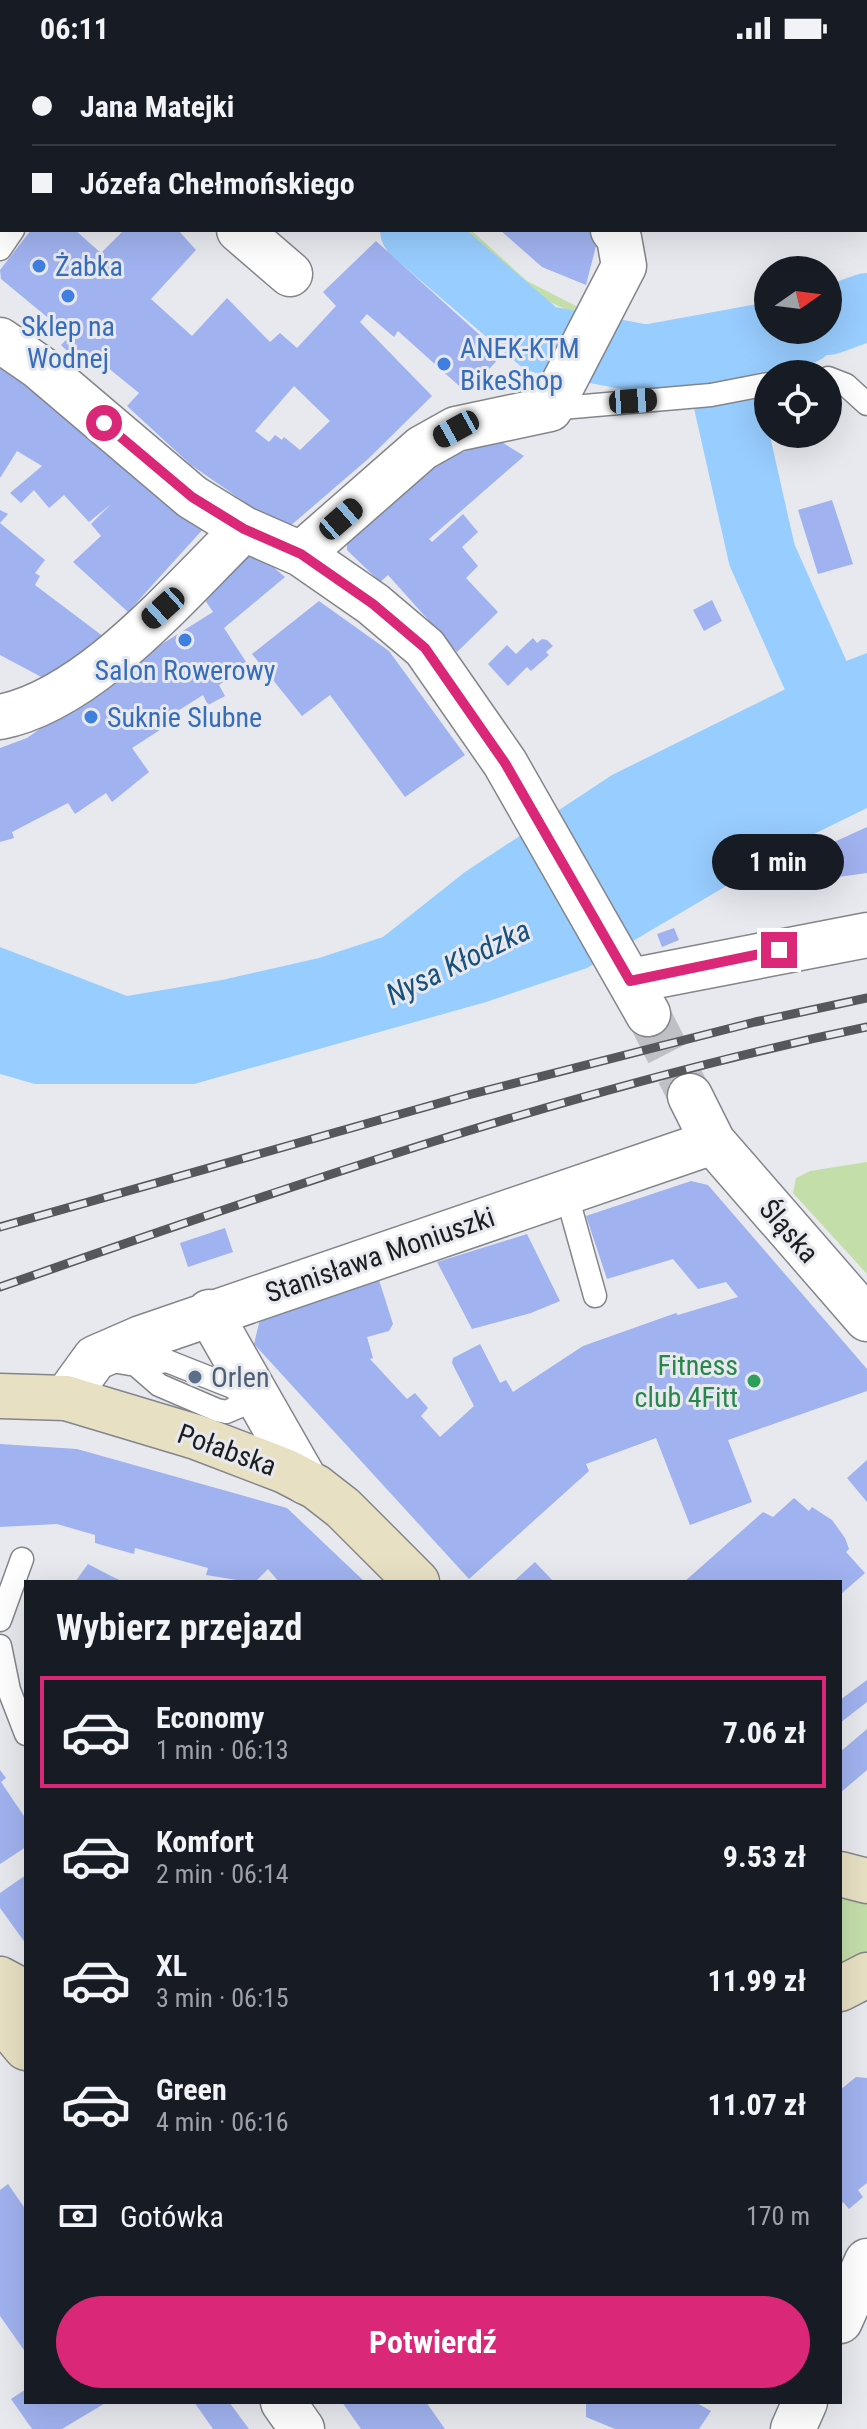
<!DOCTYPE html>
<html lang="pl">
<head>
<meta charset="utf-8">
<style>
  :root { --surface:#171b24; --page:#242831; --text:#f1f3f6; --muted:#9ea1a6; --line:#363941; --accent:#db2777 }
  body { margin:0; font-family:"Roboto Condensed",sans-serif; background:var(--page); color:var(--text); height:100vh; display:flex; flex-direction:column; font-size:30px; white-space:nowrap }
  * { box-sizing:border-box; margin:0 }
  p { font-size:26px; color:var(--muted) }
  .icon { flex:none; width:44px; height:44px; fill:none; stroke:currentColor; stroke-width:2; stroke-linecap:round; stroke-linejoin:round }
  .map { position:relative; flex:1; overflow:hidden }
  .details { position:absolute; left:24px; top:1524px; width:818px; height:824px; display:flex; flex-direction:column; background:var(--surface); border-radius:0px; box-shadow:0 8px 32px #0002 }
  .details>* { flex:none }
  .banner { position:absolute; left:0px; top:0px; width:868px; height:176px; box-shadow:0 8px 32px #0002; display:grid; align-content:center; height:176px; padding:0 32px; background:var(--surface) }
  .needle { width:52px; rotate:76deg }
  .controls { position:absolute; left:754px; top:200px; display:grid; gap:16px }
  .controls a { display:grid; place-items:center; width:88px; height:88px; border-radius:50%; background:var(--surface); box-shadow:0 8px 32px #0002; font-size:40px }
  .end { position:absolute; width:36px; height:36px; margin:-18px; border:10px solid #db2777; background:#fff; box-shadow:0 0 0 4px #fff }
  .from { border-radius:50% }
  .bubble { position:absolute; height:56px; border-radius:28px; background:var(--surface); box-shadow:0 8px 32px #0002; font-size:26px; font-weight:700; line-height:56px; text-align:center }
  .car { position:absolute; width:24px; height:48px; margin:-24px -12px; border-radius:10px; box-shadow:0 0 6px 2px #0007; background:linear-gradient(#222 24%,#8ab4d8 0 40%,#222 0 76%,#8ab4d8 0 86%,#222 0) }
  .banner b { display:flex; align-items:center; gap:28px; height:76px; font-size:30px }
  .banner b+b { border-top:2px solid var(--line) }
  .banner i { width:20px; height:20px; background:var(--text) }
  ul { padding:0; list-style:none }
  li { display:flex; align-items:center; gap:24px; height:112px; margin:0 16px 12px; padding:0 16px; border:4px solid transparent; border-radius:0px }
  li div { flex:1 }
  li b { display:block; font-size:30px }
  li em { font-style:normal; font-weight:700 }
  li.on { border-color:var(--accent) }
  li>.icon { width:72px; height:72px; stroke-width:1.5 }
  h2 { padding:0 32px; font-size:36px; line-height:96px }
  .pay { display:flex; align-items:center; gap:20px; height:88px; padding:0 32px; font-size:30px }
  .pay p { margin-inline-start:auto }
  .button { display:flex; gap:16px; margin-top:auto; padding:16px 32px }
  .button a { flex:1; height:92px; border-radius:48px; background:var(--accent); color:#fff; font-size:32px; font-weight:700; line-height:92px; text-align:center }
  .status { display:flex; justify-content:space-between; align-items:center; height:56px; padding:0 40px; background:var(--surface); direction:ltr }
  .status svg { height:22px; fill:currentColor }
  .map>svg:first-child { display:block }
</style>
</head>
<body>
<div class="status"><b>06:11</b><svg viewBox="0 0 49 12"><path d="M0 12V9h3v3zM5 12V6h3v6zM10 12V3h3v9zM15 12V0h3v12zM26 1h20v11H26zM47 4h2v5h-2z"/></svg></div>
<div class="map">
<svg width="867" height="2373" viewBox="0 0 867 2373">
  <rect width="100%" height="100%" fill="#e7e9ee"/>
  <path fill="#c4dea9" d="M455,174H471L527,225L580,252L577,259L525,234Z
    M867,1106V1218L793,1137L796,1122L810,1115Z
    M840,1842L867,1846V1897L840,1910Z"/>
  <path fill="#98cdff" d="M867,597V752L816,777L587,912L486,946L194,1028H35L0,1018V891L127,940L222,924L319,902L383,881L465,816L612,719L828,612Z"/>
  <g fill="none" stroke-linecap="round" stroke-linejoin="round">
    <path stroke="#98cdff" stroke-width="68" d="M218,0L220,2
      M414,174L541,283L646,303L804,274
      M828,265L867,251
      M715,291L762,499L844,683"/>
  </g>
  <path fill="#a0b2ef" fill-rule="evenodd" d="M31,174H75L101,197L124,174H178L196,194L151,243L192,280L227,242L270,286L280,277L297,292L336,250L323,236L376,185L502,299L467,337L398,275L394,281L367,258L360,266L432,340L368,403L289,471L259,456L191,409L127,350L139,337L96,302L86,313L61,289L70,280L1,223L0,214ZM294,330L330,365L300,394L284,381L282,384L275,379L269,386L255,375Z
    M500,174H593L596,190L586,229L542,211Z
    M0,297L204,472L128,556L73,506L101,480L91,468L111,448L89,466L64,439L49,452L34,434L21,447L10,437L42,410L17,395L0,422Z
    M497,383L524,400L429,483L432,486L463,458L478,476L462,491L478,510L466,522L498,556L457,596L388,519L380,526L347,494V487L445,403Z
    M832,444L853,508L818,518L798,454Z
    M0,454L8,458L0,467L45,504L35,517L40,520L35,529L104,581L49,625L0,599Z
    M235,498H258L285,521L224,572L248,609L219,629L225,640L208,649L203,639L173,658L177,663L132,692L149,716L112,746L106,737L75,758L68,747L12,776L14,782L0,786V692L27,682L138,603L213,556L199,535Z
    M712,544L722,565L704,575L693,554Z
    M319,545L389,595L465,699L405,741L330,639L302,660L252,598Z
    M533,582L537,587L542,583L547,584L553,590L546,596L549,599L531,615L527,611L508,630L488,608L507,589L516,598Z
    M867,771V817L831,822L823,791Z
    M674,872L679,884L662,891L657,878Z
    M691,1125L708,1129L867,1313V1335L728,1384L752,1446L690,1469L656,1382L586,1408L589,1415L469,1523L254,1288L260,1263L379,1224L393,1268L389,1275L367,1281L373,1302L370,1303L407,1343L415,1337L428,1352L421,1360L440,1381L474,1350L452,1307L453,1302L480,1288L500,1327L506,1324L513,1336L583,1290L676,1257L678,1259L738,1241L726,1226L698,1233L673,1203L607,1223L586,1160Z
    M225,1172L233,1196L188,1211L180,1187Z
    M527,1178L560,1245L531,1257L472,1273L437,1206Z
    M0,1388L77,1393L287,1452L365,1526H279L268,1513L255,1526H249L206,1519L208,1512L135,1492L134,1498L95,1487V1479L57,1468L0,1471Z
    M867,1404V1446L847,1422Z
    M794,1442L809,1455L812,1451L832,1464L845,1482L849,1493L846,1496L865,1517L840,1539V1526H684L763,1456L773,1461Z
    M535,1506L554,1526H513Z
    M88,1508L111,1520L124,1526H75Z
    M867,1624V1646L840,1667V1644Z
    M867,1673V1714L840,1737V1696Z
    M0,1714L6,1722L1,1726L26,1763V1791L0,1808Z
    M26,1819V1888L0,1852V1837Z
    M856,2021L867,2022V2127L858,2134L863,2141L849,2153L843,2146L840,2149V2034Z
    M8,2128L26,2154V2297L0,2260V2134Z
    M26,2333V2346H107L62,2373H32L11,2343Z
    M194,2346H229L249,2373H213Z
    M342,2346H426L445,2373H361Z
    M586,2346H695L711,2355L699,2373H615L586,2361Z"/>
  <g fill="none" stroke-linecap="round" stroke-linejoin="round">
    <path stroke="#bec0c5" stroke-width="44" stroke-dasharray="44 22" stroke-linecap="butt" d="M648,958L690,1040"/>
    <g stroke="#84858a" stroke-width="25">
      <path id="lane" d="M0,193L13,174
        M828,322L846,329L867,348
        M550,353L711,339L768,328
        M566,1136L595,1240
        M106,1304L136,1309L159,1329L217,1354L226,1356L245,1348L264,1354
        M136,1309L167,1305L235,1332L245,1347
        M0,1564L22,1503
        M0,1590L9,1634L26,1678"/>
    </g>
    <g stroke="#84858a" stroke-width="47">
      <path id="street" d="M518,0V2
        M54,2L56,0
        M0,59L2,57
        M239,174L290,218
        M0,284L39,311L192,441L244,473L301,498L373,548L425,592L505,707L648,958
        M301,498L422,392L456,373L550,353L624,210L619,182L613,174
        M0,661C91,643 179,536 244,473
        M630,925L867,879
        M690,1040L713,1086L867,1263
        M209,1256L306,1426
        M66,1342L95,1302L141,1282L713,1086
        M840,2265L867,2205
        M283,2346L302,2373
        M793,2373L805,2346"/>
    </g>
    <g stroke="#84858a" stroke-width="47">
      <path id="secondary" d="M0,1340L66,1342L196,1381L285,1415L316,1431L343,1452L417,1526
        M840,1818L867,1825
        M0,1923L26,1937
        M840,1933L867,1919
        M0,1961L26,1992"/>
    </g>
    <use href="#lane" stroke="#fff" stroke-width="22"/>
    <use href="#street" stroke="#fff" stroke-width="44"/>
    <use href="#secondary" stroke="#e8e0c3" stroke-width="44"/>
    <g stroke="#56575a" stroke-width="9">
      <path id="rail" d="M0,1171L468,1039L755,966L867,942
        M0,1231C286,1131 570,1033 867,971"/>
    </g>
    <use href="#rail" stroke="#e7e9ee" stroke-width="6" stroke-dasharray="18" stroke-linecap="butt"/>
  </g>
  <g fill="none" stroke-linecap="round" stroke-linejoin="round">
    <path stroke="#db2777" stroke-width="10" d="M104,367L192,441L244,473L301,498L373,548L425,592L505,707L630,925L779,894"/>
  </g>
  <g fill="#3f7fe0" stroke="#e7e9ee" stroke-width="3">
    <circle cx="39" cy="210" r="8"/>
    <circle cx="68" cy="240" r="8"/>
    <circle cx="444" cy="308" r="8"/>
    <circle cx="185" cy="584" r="8"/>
    <circle cx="91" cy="661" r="8"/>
  </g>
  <circle fill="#5c6f8a" stroke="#e7e9ee" stroke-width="3" cx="195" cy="1321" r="8"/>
  <circle fill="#2e9e5b" stroke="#e7e9ee" stroke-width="3" cx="754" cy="1325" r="8"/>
  <g text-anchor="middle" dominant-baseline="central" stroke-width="6" stroke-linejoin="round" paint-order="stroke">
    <g font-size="28" fill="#366cbe" stroke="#e7e9ee" text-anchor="start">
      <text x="55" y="210">Żabka</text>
      <text x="68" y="270" text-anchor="middle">Sklep na<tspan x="68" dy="32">Wodnej</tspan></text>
      <text x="460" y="292">ANEK-KTM<tspan x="460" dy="32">BikeShop</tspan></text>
      <text x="185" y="614" text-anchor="middle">Salon Rowerowy</text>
      <text x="107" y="661">Suknie Slubne</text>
    </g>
    <g font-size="28" fill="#1c1d1f" stroke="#e7e9ee">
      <text transform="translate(789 1175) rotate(49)">Śląska</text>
      <text transform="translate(380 1199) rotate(-19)">Stanisława Moniuszki</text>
      <text transform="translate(227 1394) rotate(20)">Połabska</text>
    </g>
    <g font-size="28" fill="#27864d" stroke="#e7e9ee" text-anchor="end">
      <text x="738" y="1309">Fitness<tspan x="738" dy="32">club 4Fitt</tspan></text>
    </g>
    <g font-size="28" fill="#4e5e75" stroke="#e7e9ee" text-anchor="start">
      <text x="211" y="1321">Orlen</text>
    </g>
    <g font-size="30" font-style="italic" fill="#18517e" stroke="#e7e9ee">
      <text transform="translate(458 906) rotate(-26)">Nysa Kłodzka</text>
    </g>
  </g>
</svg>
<div class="controls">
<a><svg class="needle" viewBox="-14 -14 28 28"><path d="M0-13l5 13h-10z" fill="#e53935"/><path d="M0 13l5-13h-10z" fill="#9ea1a6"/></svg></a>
<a><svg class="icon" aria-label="locate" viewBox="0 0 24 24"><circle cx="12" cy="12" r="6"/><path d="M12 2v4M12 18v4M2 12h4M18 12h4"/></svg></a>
</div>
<i class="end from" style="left:104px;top:367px"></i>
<i class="end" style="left:779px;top:894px"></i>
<div class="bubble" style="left:712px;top:778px;width:132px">1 min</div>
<i class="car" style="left:633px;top:345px;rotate:86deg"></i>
<i class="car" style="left:456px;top:373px;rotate:241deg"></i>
<i class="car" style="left:341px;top:463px;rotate:49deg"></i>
<i class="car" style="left:163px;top:552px;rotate:228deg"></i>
<div class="banner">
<b><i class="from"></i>Jana Matejki</b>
<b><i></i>Józefa Chełmońskiego</b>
</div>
<section class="details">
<h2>Wybierz przejazd</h2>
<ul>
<li class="on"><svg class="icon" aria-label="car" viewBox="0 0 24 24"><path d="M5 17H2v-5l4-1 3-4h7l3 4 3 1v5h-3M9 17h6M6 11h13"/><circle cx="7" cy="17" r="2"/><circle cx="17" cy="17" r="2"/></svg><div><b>Economy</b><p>1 min · 06:13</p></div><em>7.06 zł</em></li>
<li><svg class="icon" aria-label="car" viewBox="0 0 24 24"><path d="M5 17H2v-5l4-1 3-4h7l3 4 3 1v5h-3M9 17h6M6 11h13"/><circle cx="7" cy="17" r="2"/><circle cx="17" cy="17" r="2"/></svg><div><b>Komfort</b><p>2 min · 06:14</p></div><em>9.53 zł</em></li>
<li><svg class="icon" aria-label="car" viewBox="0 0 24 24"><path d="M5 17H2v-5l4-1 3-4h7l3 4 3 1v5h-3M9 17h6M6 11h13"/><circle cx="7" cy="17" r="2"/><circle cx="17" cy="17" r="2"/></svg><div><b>XL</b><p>3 min · 06:15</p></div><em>11.99 zł</em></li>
<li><svg class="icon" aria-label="car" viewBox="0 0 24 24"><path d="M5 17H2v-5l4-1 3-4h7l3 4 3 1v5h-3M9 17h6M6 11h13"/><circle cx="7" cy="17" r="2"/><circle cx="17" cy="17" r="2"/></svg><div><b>Green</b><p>4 min · 06:16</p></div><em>11.07 zł</em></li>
</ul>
<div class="pay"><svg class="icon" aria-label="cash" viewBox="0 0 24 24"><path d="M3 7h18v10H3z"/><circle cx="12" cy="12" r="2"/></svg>Gotówka<p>170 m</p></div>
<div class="button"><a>Potwierdź</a></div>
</section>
</div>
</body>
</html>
